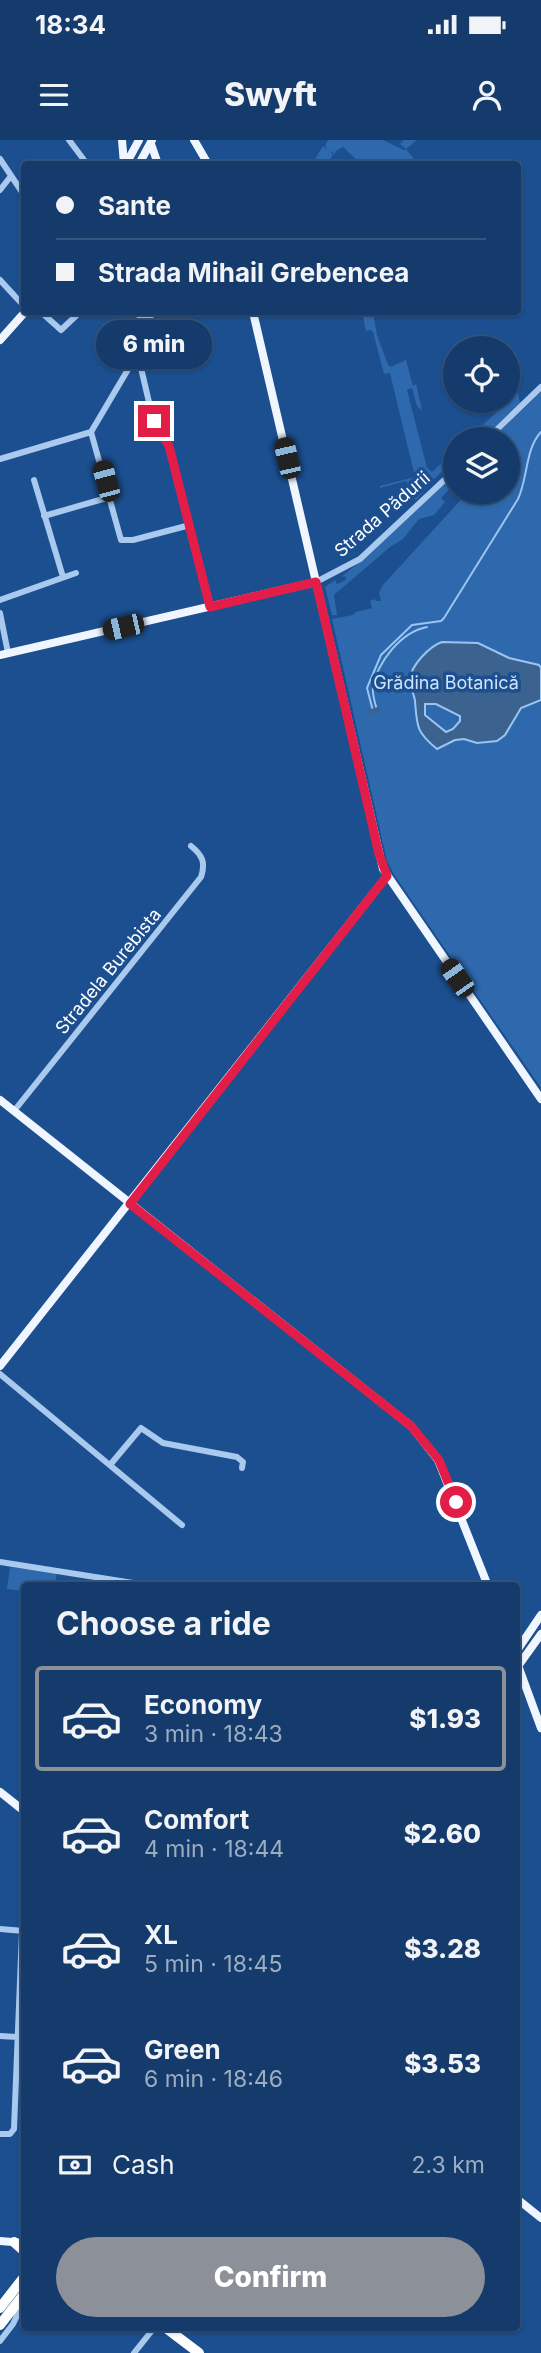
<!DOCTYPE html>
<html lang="en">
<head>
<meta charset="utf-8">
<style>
  :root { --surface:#143b6b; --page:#1d4271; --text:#f1f3f6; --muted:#9dadc1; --line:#33557e; --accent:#8c9099 }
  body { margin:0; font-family:Inter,sans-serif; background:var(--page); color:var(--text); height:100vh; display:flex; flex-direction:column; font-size:26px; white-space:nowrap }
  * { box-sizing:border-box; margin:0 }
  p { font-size:23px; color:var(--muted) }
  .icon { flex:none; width:38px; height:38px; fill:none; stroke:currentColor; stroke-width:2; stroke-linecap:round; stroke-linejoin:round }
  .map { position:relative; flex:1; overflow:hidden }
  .sheet { position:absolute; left:21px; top:1442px; width:499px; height:749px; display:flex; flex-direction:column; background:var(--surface); border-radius:7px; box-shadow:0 2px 5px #0004,0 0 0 2px var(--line) }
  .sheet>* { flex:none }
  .top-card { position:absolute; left:21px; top:21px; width:500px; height:154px; border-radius:7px; box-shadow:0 2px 5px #0004,0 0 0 2px var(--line); display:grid; align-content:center; height:154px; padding:0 35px; background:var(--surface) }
  .buttons { position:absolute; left:443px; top:196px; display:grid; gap:14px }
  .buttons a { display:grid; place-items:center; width:77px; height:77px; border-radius:50%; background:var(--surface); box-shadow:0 2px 5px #0004,0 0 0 2px var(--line); font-size:35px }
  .end { position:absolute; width:32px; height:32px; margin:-16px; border:9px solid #e11d48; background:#fff; box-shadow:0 0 0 4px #fff }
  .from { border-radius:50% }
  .bubble { position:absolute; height:49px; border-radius:24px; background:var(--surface); box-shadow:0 2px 5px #0004,0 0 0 2px var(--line); font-size:23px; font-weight:800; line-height:49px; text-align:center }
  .car { position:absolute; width:21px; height:42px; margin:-21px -10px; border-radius:9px; box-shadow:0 0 5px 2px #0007; background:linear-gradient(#222 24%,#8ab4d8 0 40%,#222 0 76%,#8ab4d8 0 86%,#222 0) }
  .top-card b { display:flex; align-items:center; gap:24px; height:66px; font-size:26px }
  .top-card b+b { border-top:2px solid var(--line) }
  .top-card i { width:18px; height:18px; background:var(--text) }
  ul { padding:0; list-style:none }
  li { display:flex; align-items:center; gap:21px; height:105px; margin:0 14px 10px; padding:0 21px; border:4px solid transparent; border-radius:7px }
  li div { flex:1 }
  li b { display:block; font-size:26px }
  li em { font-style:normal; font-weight:800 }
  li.selected { border-color:var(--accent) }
  li>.icon { width:63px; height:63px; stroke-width:1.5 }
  h2 { padding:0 35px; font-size:32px; line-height:84px }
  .pay { display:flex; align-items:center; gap:18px; height:77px; padding:0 35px; font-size:26px }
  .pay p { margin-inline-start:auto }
  .action { display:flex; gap:14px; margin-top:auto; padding:14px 35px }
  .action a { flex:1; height:80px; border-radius:42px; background:var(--accent); color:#fff; font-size:28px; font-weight:800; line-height:80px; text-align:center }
  .status { display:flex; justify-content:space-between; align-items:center; height:49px; padding:0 35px; background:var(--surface); direction:ltr }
  .status svg { height:19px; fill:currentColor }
  header { display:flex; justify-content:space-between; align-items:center; height:91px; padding:0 35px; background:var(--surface); font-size:32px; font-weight:800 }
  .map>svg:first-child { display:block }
</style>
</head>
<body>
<div class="status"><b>18:34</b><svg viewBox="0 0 49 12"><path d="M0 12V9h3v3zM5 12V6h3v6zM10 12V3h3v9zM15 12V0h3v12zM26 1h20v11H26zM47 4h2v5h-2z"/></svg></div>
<header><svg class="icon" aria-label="menu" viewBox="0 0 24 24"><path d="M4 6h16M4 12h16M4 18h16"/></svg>Swyft<svg class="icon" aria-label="person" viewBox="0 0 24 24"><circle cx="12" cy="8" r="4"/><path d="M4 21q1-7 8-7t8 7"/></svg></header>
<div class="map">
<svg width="541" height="2213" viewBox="0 0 541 2213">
  <rect width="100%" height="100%" fill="#1b4f8f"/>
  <path fill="#2e69ad" d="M328,0H383L404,10L406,9L400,4L404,0H417L406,9L418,24H357L359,22L343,7L336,11L334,15L332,11L331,12L333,15L329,21L338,24H321L315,19L323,6L328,10L325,6Z
    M362,172H373L377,195L388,225L391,227L406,220L413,246L416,244L422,270L417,266L412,248L407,250L427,328L432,332L455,310V322L438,335L416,360L408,353L405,346L408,345L406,341L380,348V346L415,337L390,233L384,234L373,192L370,190L366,191Z
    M541,252V948L395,736L387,721L332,479L353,475L356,472L372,468L370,461L375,459L376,461H381L379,453L382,446L468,352H508V299H491Z
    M518,253L520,263L482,299H467Z
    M455,333V343L441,358L445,362L434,375L419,379L403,399L390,407L334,455L337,475H332L325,447L335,440L337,444L346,440L345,436L341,437L361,421Z
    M10,1427L57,1433L55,1445L24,1446V1451L7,1449Z"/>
  <path fill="#3c6290" stroke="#9cc4f0" stroke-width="2" fill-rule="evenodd" d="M442,502L478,503L509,518L539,525L541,528V560L521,568L505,595L497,601L477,603L464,599L455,600L437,609C416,592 417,586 415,561C414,553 409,546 410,539C411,525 430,506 442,502ZM425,564H436L460,576V581L453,589L446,592L425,575Z"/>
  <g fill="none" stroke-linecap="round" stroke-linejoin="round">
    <path stroke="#9cc4f0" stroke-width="2" d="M377,570C375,563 372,554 373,548C377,522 401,492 427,487
      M373,571L367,548L381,515L412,485L441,481L444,478L518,359C528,338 525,309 541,292"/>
    <path stroke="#3c6290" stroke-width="4.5" d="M369,572L379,569"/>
    <path stroke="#a9c9ee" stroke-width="6" d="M69,0L87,24
      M0,19L24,55
      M0,50L11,36
      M0,140L24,166
      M41,172L61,190L80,172
      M135,172L145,181L155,172
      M91,292L121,400H133L190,385
      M487,299L541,247
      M0,319L91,292L133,221L137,222L141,228L152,275L170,308L210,468
      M34,340L63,437
      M44,376L110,357
      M316,442L360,419L455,330
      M0,460L76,433
      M0,473L8,513
      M14,971L201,737C206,722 202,715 191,706
      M0,1234L182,1385
      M110,1325L141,1288L163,1303L237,1317L243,1322L242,1328
      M0,1422L152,1446
      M0,1789L24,1791
      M0,1896L17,1897
      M0,1994H10L14,1989L22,1791
      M0,2201L13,2184L24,2161
      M134,2213L154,2188"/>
    <path stroke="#f0f6ff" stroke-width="8" d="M122,0L124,24
      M194,0L208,24
      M151,4L158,24
      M126,24L139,0
      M139,24L152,0
      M253,172L383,729L541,959
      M0,200L25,172
      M0,515L316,442
      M0,960L411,1286L438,1320L488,1446
      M0,1226L387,736
      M516,1512L541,1475
      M516,1520L541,1588
      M516,1529L541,1494
      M0,1652L24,1671
      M516,2058L541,2078
      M0,2101L24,2103"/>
    <path stroke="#fff" stroke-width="10" d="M14,2102L24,2111
      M0,2168L24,2137
      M0,2185L24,2154
      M166,2188L199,2213"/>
  </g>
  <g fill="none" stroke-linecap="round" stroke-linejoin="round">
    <path stroke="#e11d48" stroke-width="9" d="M154,281L169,306L210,467L316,442L379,714L387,736L130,1064L411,1286L439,1320L456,1362"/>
  </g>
  <g text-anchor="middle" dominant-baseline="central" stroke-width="7" stroke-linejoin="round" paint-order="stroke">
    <g font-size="18" fill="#fff" stroke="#1b4f8f">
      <text transform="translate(382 374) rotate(-41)">Strada Pădurii</text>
      <text transform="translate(108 831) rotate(-51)">Stradela Burebista</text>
    </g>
    <g font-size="18" fill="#cfe3fa" stroke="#1b4f8f">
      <text x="446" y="542">Grădina Botanică</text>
    </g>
  </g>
</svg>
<div class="buttons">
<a><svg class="icon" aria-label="locate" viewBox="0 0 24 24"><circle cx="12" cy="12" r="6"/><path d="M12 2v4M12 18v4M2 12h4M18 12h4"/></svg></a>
<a><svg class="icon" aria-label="layers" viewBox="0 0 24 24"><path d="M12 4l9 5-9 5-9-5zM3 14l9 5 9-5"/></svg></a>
</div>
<i class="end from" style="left:456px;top:1362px"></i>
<i class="end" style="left:154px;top:281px"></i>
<div class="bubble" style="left:96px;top:180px;width:116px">6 min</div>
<i class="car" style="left:287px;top:318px;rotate:347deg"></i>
<i class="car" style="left:106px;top:341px;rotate:345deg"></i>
<i class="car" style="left:123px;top:487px;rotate:257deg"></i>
<i class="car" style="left:457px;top:838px;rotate:325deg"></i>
<div class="top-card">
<b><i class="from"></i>Sante</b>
<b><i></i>Strada Mihail Grebencea</b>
</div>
<section class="sheet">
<h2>Choose a ride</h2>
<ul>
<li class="selected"><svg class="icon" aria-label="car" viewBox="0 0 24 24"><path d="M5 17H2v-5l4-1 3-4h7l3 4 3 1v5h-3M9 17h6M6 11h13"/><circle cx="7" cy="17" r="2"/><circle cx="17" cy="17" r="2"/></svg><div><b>Economy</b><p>3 min · 18:43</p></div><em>$1.93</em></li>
<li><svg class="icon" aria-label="car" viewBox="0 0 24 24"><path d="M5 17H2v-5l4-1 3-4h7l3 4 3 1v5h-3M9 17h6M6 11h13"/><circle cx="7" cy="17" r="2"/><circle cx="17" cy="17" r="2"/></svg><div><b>Comfort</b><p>4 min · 18:44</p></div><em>$2.60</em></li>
<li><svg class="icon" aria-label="car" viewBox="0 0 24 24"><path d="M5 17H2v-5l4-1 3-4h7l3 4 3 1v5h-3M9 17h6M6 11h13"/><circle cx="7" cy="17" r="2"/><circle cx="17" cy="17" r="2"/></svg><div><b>XL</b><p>5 min · 18:45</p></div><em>$3.28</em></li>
<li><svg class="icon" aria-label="car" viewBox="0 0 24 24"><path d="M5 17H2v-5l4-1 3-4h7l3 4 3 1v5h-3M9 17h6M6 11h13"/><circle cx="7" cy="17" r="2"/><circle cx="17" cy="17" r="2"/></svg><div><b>Green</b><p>6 min · 18:46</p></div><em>$3.53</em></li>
</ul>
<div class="pay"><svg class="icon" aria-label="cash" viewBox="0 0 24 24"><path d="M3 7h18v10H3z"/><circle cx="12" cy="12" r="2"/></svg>Cash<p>2.3 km</p></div>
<div class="action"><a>Confirm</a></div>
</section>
</div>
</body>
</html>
